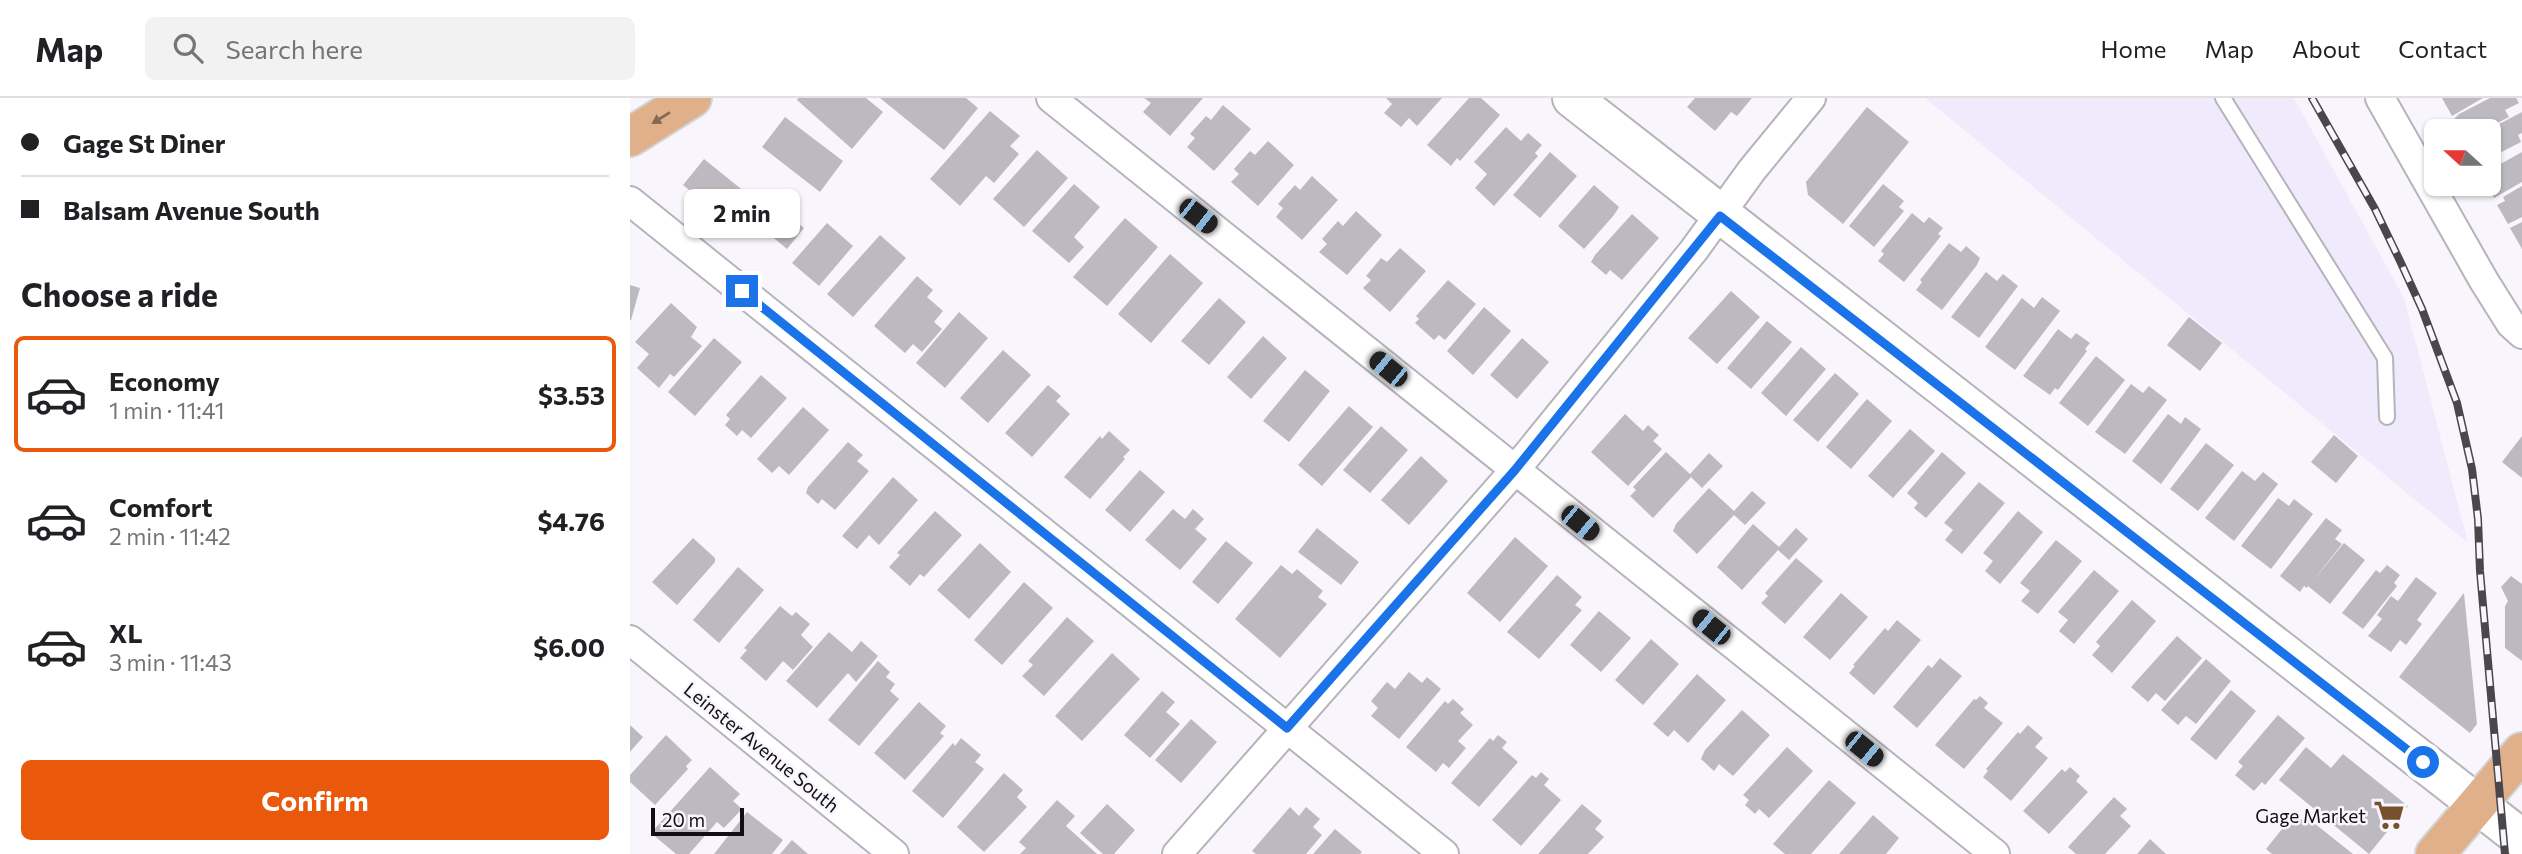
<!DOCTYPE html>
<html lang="en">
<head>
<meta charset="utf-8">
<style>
  :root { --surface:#fff; --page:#f2f2f2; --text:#202124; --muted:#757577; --line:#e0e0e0; --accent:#ea580c }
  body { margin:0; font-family:Commissioner,sans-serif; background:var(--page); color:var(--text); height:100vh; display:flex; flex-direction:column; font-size:26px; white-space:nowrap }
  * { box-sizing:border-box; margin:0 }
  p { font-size:23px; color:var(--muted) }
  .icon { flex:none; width:38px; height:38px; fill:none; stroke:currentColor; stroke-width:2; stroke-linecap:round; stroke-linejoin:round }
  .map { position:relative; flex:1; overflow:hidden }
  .drawer { display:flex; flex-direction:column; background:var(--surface); width:630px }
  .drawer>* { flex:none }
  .banner { display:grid; align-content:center; height:154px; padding:0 21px; background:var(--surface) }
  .needle { width:46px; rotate:291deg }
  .tools { position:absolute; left:1794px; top:21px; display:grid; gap:14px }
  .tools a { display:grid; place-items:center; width:77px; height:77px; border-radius:10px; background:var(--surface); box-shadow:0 2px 5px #0004; font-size:35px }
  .scale { position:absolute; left:21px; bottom:18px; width:93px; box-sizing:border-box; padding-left:7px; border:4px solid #110f12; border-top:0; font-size:19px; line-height:24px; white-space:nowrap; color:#110f12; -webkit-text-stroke:5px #f9f5fd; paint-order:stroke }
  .end { position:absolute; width:32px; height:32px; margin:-16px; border:9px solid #1a73e8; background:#fff; box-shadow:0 0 0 4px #fff }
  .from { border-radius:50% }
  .bubble { position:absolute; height:49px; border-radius:10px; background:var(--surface); box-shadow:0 2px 5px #0004; font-size:23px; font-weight:700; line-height:49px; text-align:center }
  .car { position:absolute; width:21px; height:42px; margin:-21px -10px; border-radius:9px; box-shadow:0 0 5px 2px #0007; background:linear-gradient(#222 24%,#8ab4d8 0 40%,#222 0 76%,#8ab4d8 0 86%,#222 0) }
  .banner b { display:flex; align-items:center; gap:24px; height:66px; font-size:26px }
  .banner b+b { border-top:2px solid var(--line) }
  .banner i { width:18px; height:18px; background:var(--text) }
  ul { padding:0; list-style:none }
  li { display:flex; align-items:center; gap:21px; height:116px; margin:0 14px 10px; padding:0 7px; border:4px solid transparent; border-radius:10px }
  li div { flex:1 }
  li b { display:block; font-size:26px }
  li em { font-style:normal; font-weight:700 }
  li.current { border-color:var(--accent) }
  li>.icon { width:63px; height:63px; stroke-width:1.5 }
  h2 { padding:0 21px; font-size:32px; line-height:84px }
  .cta { display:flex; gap:14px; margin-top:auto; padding:14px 21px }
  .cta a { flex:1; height:80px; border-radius:10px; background:var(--accent); color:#fff; font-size:28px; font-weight:700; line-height:80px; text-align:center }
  header { display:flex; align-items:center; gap:42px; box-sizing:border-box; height:98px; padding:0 35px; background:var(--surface); border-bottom:2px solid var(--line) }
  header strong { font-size:33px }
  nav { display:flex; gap:38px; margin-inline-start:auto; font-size:24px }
  .search { width:490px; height:63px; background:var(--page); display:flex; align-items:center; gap:18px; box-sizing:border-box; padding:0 24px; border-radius:10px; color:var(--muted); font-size:26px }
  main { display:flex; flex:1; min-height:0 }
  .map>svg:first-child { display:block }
</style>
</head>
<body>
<header>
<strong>Map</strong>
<div class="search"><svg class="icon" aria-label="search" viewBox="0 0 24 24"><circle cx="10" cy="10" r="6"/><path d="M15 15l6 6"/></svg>Search here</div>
<nav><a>Home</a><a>Map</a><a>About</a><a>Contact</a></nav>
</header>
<main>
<section class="drawer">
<div class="banner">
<b><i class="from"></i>Gage St Diner</b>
<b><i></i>Balsam Avenue South</b>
</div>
<h2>Choose a ride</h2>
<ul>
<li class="current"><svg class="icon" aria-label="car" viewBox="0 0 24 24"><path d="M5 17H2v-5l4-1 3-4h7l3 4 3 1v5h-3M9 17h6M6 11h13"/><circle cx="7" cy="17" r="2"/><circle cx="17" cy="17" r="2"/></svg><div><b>Economy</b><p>1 min · 11:41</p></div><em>$3.53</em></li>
<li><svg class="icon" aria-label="car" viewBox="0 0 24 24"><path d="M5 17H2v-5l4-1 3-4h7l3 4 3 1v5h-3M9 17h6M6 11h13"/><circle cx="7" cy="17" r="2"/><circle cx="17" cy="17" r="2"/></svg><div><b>Comfort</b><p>2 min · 11:42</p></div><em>$4.76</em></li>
<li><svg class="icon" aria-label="car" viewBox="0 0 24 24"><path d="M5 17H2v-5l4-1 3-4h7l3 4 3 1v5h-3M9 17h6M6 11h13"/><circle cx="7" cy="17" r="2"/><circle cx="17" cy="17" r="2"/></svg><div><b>XL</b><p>3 min · 11:43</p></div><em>$6.00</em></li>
</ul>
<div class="cta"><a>Confirm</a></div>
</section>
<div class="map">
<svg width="1892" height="756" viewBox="0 0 1892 756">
  <rect width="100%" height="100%" fill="#f9f5fd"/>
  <path fill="#efeafc" d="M1295,0H1664L1774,200L1838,445Z"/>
  <path fill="#bdb9c0" d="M168,0H236L253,14L222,51L167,2Z
    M250,0H336L348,10L314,52Z
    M514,0H573L540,38L513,14L521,5Z
    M756,0H812L787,28L779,20L771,29L754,15L762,6Z
    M839,0H851L870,17L830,63L827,60L821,68L797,47Z
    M1065,0H1122L1107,18L1101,14L1085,33L1057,9Z
    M1812,0H1853L1822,18Z
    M1860,0H1886L1889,5L1875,12L1879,19L1852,33H1829L1823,22L1829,16Z
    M593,7L621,31L584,73L557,49L565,40L560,36L576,18L581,22Z
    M1237,9L1279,44L1213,126L1178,97L1176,84Z
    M360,13L390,38L380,48L389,56L364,85L356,78L330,108L300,81Z
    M1892,14V35L1888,37L1891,44L1858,61V32Z
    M155,19L213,63L190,94L132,49Z
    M876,29L891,43L898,35L912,47L905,55L908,58L864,108L845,90L857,76L844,64Z
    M638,43L664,67L628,108L601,84L609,76L604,71L620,53L625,57Z
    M407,52L438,80L394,129L363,101Z
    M920,54L947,78L910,120L883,97Z
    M1892,54V84L1864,100L1856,86H1858V73Z
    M74,61L126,103L106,129L53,87Z
    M682,78L708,102L672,142L646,119L653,110L648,106L665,87L670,92Z
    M444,86L470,109L444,139L454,149L439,165L402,133Z
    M1253,86L1274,103L1269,109L1274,113L1244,149L1219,128Z
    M964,87L989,109L984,117L954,151L928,128Z
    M1892,88V119L1878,126L1867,107L1875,103L1873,99Z
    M136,100L174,130L157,151L120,120Z
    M726,113L752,137L717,177L689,154L697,146L692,141L708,123L713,128Z
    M1282,115L1294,125L1299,119L1313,130L1308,136L1311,138L1274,184L1248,163L1254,156L1251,153Z
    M1002,116L1029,140L992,182L980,172L976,177L961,164L965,157Z
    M495,120L528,149L477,208L443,179Z
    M1892,124V151L1880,130Z
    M197,125L223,148L189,188L162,165Z
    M250,137L276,160L223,219L197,196Z
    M1319,145L1331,154L1336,148L1350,160L1347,167L1312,212L1286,192L1292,184L1290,182Z
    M770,150L796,173L760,214L733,190L741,182L736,178L751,160L757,164Z
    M540,156L573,185L521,245L488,216Z
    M1356,174L1367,183L1373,176L1388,188L1349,240L1321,219Z
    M287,178L303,192L297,199L313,213L304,224L312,231L292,254L283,246L275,255L244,228Z
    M818,182L846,206L815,242L809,237L804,242L785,225L789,221L786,218Z
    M0,187L10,190L1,222H0Z
    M1101,193L1130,219L1087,266L1058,240Z
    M1412,199L1430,213L1385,272L1355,249L1392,200L1404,210Z
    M589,200L616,224L579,267L551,243Z
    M41,205L67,229L61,239L72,248L44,279L40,276L29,290L7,270L19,256L5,244Z
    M854,209L881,233L843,277L817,253Z
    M329,214L358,240L315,290L286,265Z
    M1559,219L1592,245L1570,273L1537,247Z
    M1137,223L1162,244L1121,291L1097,270Z
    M1428,231L1441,241L1446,235L1460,245L1455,251L1457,253L1428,292L1425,290L1420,297L1393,278Z
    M633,238L657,260L621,301L597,279Z
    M84,240L112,264L65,318L38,294Z
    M892,240L919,264L887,301L860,277Z
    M1171,249L1196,271L1156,318L1131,295Z
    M373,252L401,277L358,325L330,300Z
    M1466,258L1495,282L1458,328L1429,305Z
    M675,272L700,293L659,344L633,323Z
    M1205,275L1229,296L1188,344L1163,322Z
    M131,277L157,300L121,340L112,332L107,338L95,327L100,321L96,317Z
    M1501,286L1513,295L1519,288L1537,302L1495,356L1465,334Z
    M418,287L431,298L426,303L440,316L402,359L375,335Z
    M1237,301L1262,323L1221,371L1196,349Z
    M719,308L743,329L692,388L668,367Z
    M173,309L199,332L159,377L149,368L142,375L127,361Z
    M995,316L1013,333L1018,327L1029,337L1023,343L1032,351L998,388L961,354Z
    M1538,316L1551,326L1555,319L1571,331L1531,386L1502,363Z
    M751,328L778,352L740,395L713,372Z
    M1280,331L1305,353L1263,400L1238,378Z
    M479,333L500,352L493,359L495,361L460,401L434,379L470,338L472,341Z
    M1704,337L1728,358L1706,385L1681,364Z
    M1892,338V380L1872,364Z
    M218,344L233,357L227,363L239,373L205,412L192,401L188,406L176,395L178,389Z
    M1576,345L1604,367L1568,413L1540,391Z
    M1036,354L1060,376L1079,355L1093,368L1072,390L1061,379L1023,420L1000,398L1006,392L1003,389Z
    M1312,354L1336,375L1296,420L1284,410L1288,405L1277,395Z
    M791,358L818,383L779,427L751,402Z
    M510,372L535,394L500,434L475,412Z
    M1612,373L1625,383L1633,374L1648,386L1604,443L1575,420Z
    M263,379L288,402L249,447L239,437L227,451L212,438Z
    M1349,384L1375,405L1332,456L1315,442L1323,432L1314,425Z
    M1079,390L1104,413L1122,393L1136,405L1115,427L1104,417L1067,456L1043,433L1046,426Z
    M1648,400L1659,408L1664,401L1683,416L1641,471L1611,448Z
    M543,411L555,421L563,411L574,421L565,431L577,441L550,472L515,442Z
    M305,413L332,437L294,479L290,476L280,488L259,469L270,457L267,455Z
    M1388,413L1413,434L1370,486L1355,473L1363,463L1353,455Z
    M1696,420L1712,432L1705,441L1712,446L1681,485L1714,445L1735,462L1700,506L1678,488L1677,490L1674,488L1670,494L1650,478Z
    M1123,426L1149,449L1166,430L1178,441L1159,462L1148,452L1112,492L1087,469Z
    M687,430L729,464L711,487L668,454Z
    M885,439L918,468L870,524L837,495Z
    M63,440L85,460V464L47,507L22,484Z
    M1426,442L1452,463L1408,516L1391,503L1400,493L1390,485Z
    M596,443L623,465L588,506L562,484Z
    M350,445L381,474L339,521L307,492Z
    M1166,460L1193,483L1155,526L1131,505L1138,498L1135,495Z
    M651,467L662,476L667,471L693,493L688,499L697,506L650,560L605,521Z
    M1757,467L1770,477L1764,485L1767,488L1733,531L1712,515L1746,472L1750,475Z
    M108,469L134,492L89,545L63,522Z
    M1464,472L1489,493L1444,546L1429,533L1438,522L1428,514Z
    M927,477L952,499L945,507L952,512L909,561L877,534Z
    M1881,478L1892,486V563L1875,550V508L1878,503L1871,489Z
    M1786,479L1807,495L1787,522L1792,526L1776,547L1770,542L1761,554L1738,538L1752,521L1747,517L1761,498L1768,503Z
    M394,484L423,510L372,567L344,542Z
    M1211,495L1238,519L1200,562L1173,539Z
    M1834,495L1847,626L1840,635L1769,579Z
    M1502,502L1526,523L1482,575L1462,557L1470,548L1466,544Z
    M150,508L162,518L166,514L180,526L171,537L183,549L163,572L153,563L136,583L110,560L117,552L114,550Z
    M969,513L1001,540L971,574L940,547Z
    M437,519L464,543L414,598L392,578L403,567L398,563Z
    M1267,522L1291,542L1244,597L1219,575L1225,568L1223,567L1255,530L1258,533Z
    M199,534L222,554L231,543L248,558L226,584L218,575L187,610L156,583Z
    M1547,538L1572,560L1535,603L1526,595L1518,604L1501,589Z
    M1021,541L1049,566L1013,607L985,582Z
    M482,555L510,581L452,643L425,618Z
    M1310,560L1332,578L1287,630L1263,609L1298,567L1302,570Z
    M1576,561L1601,583L1566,626L1556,618L1548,627L1531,612Z
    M248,563L260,574L256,579L265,586L260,593L269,601L229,648L198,622Z
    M779,574L792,585L797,579L811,591L769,641L741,618L748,610L741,603L757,584L765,591Z
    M1067,576L1096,602L1058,645L1044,632L1038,639L1023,626Z
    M1601,592L1626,613L1586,662L1560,641Z
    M532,593L545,604L536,614L550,626L520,660L494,637Z
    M1350,598L1358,605L1354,610L1373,625L1334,671L1305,647L1344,601L1346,602Z
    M823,601L834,611L830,615L843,627L828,643L836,650L819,670L813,665L806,674L776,649L815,603L818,606Z
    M289,604L316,628L310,635L314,638L275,682L244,655Z
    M1112,612L1140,637L1103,678L1089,666L1084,673L1071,661L1075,652Z
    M1648,617L1675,640L1635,687L1632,684L1624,693L1605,677L1613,668L1608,664Z
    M561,621L587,644L551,685L525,662Z
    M0,627L13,639L0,654Z
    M1398,627L1413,640L1405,649L1418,660L1381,703L1353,679L1358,673L1356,671L1388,634L1390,636Z
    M36,637L62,662L56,668L58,671L25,707L0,684V677Z
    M868,637L877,644L872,650L888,664L849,709L821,685L860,640L863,643Z
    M331,640L351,657L345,664L354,671L313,720L282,693L323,645L325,648Z
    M1157,649L1183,673L1139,720L1129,711L1125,716L1115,707L1119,702L1113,697Z
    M1676,649L1701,670L1713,656L1778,708L1739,756L1649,682Z
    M80,669L110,696L103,703L112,711L94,730L87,724L59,756H46L21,735Z
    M1440,669L1450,678L1446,683L1458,694L1419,736L1393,713L1432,671L1435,674Z
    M911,674L919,681L914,687L931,702L891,748L862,722L902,677L906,680Z
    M374,675L393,692L387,699L397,709L354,754L327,729Z
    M1199,682L1226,705L1181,756H1155L1143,746Z
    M1484,699L1497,711L1490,718L1501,728L1475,756H1446L1438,749Z
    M427,702L445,718L436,728L467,756H390L396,750L389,744Z
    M477,706L505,732L484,756H473L450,735Z
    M952,706L972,723L965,731L974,739L958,756H908Z
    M660,709L669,718L676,709L690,721L683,729L692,737L676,756H626L622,753Z
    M117,714L153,742L142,756H84Z
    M1664,716L1676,725L1679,721L1723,756H1642L1636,751Z
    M1243,717L1269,740L1256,756H1209Z
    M705,731L732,754L730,756H683Z
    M1520,741L1536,756H1507Z
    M162,742L178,756H150Z"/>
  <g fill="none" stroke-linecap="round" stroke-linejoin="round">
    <g stroke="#b7b3bb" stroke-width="18">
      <path id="lane" d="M1593,0L1755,260L1757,319"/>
    </g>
    <g stroke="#b7b3bb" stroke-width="32">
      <path id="street" d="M421,0L1365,756
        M1750,0L1854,183L1881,226L1892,236
        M0,103L814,756
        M0,542L264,756
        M547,756L885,372L1064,152L1122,72L1181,0"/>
    </g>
    <g stroke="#b7b3bb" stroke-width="42">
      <path id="secondary" d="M942,0L1892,741"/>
    </g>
    <g stroke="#d4d4d4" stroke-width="42">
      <path id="primary" d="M0,39L62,0
        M1805,756L1892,654"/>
    </g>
    <use href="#lane" stroke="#fff" stroke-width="14"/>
    <use href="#street" stroke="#fff" stroke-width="28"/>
    <use href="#secondary" stroke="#fff" stroke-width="38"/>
    <use href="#primary" stroke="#e0b08a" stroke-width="38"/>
    <g stroke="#4a474c" stroke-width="8">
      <path id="rail" d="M1682,0L1745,111L1771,165L1792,211L1827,305L1842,371L1848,421L1850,473L1875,756"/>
    </g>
    <use href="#rail" stroke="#f9f5fd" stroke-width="5" stroke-dasharray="16" stroke-linecap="butt"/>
  </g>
  <defs><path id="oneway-solid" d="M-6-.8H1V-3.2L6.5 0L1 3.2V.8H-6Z" transform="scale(1.75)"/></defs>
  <use fill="#836854" href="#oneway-solid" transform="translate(31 20) rotate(148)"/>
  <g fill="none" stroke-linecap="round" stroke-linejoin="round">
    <path stroke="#1a73e8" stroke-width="9" d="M112,193L657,630L885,372L1090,118L1793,664"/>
  </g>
  <defs>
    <g id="supermarket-bare" transform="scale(2.415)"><path d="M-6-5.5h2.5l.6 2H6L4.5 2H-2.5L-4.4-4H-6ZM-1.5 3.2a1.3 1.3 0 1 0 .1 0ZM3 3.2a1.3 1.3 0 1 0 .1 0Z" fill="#76512c" stroke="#f9f5fd" stroke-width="2.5" paint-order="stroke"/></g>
  </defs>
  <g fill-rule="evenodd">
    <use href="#supermarket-bare" x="1759" y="717"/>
  </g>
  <g text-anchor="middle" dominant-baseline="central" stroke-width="5" stroke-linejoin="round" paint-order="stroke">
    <g font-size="19" fill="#110f12" stroke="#f9f5fd">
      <text transform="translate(132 649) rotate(39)">Leinster Avenue South</text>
    </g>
    <g font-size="19" fill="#110f12" stroke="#f9f5fd" text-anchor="end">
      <text x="1736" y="717">Gage Market</text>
    </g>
  </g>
</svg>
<div class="tools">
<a><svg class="needle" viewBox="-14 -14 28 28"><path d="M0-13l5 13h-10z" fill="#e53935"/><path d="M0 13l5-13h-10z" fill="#757577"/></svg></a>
</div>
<div class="scale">20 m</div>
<i class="end from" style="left:1793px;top:664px"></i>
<i class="end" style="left:112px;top:193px"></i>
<div class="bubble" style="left:54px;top:91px;width:116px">2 min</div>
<i class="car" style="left:568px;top:118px;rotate:128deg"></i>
<i class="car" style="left:758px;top:271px;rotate:309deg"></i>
<i class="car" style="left:950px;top:425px;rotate:129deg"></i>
<i class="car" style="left:1081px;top:529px;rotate:309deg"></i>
<i class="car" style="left:1234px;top:651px;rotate:129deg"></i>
</div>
</main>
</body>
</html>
